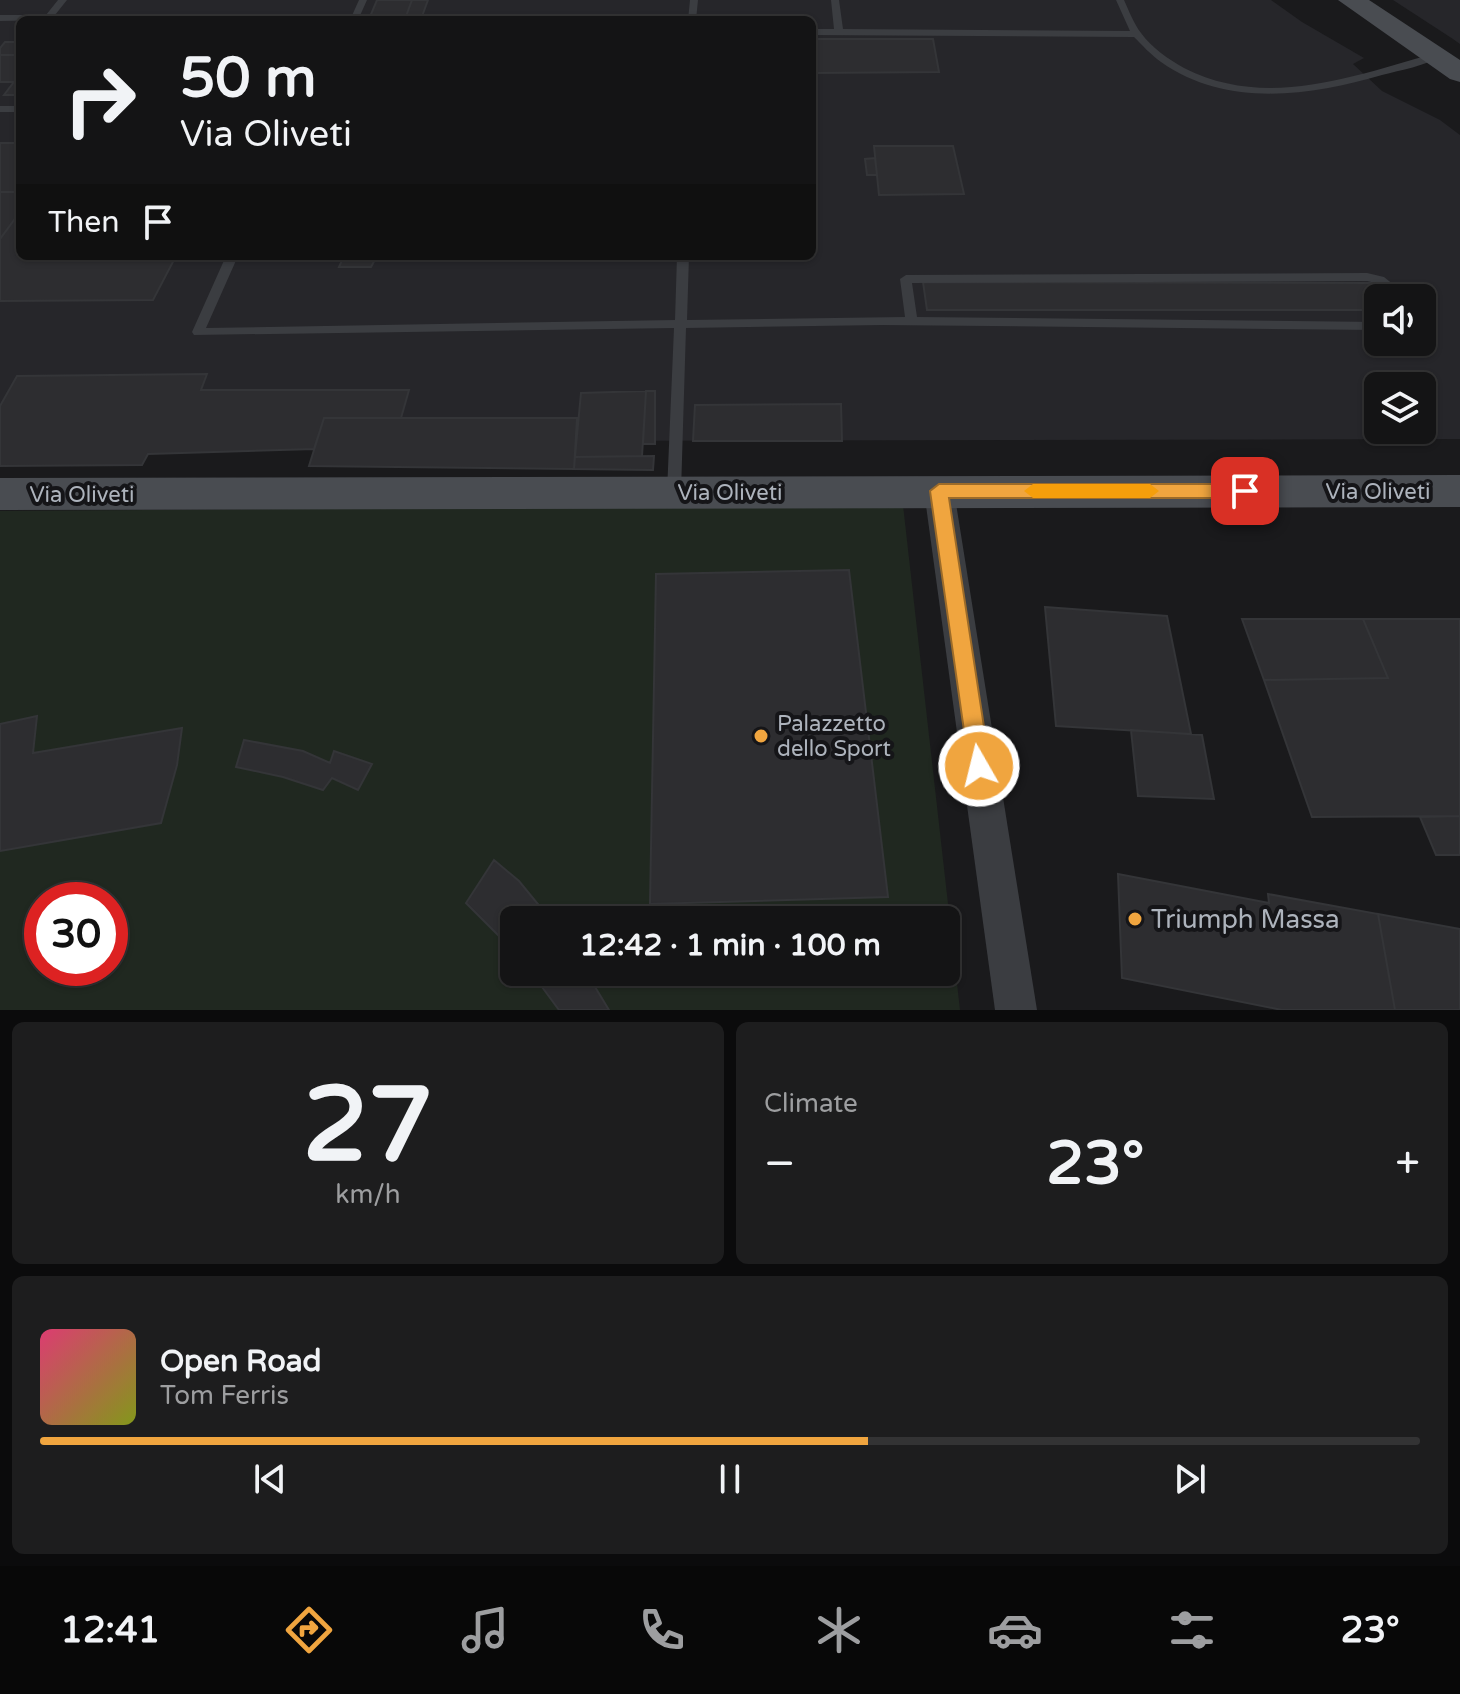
<!DOCTYPE html>
<html lang="en">
<head>
<meta charset="utf-8">
<style>
  body { margin:0; font-family:"Varela Round",sans-serif; background:#1d1d1e; color:#f1f3f6; height:100vh; display:flex; flex-direction:column; font-size:30px; white-space:nowrap }
  * { box-sizing:border-box; margin:0 }
  p { font-size:26px; color:#9d9ea0 }
  .icon { flex:none; width:44px; height:44px; fill:none; stroke:currentColor; stroke-width:2; stroke-linecap:round; stroke-linejoin:round }
  .map { position:relative; height:1010px; overflow:hidden }
  .drawer { display:flex; flex-direction:column; gap:12px; padding:12px; background:#0b0b0c; flex:1 }
  .drawer>* { flex:none }
  .guide { position:absolute; left:16px; top:16px; width:800px; height:244px; border-radius:12px; box-shadow:0 2px 6px #0004,0 0 0 2px #333334; background:#141415; color:#f1f3f6; overflow:hidden }
  .tools { position:absolute; left:1364px; top:284px; display:grid; gap:16px }
  .tools a { display:grid; place-items:center; width:72px; height:72px; border-radius:12px; background:#141415; box-shadow:0 2px 6px #0004,0 0 0 2px #333334; font-size:40px }
  .speed { position:absolute; left:24px; top:882px; display:flex; gap:16px; font-size:40px; font-weight:700; text-align:center }
  .speed>* { display:grid; place-content:center; width:104px; height:104px; border-radius:50%; background:#141415; box-shadow:0 2px 6px #0004,0 0 0 2px #333334; line-height:1 }
  .speed .limit { border:12px solid #d22; background:#fff; color:#111 }
  .pin { position:absolute; display:grid; place-items:center; width:68px; height:68px; color:#fff; margin:-34px; border-radius:16px; box-shadow:0 4px 12px #0006 }
  .me { position:absolute; width:88px; margin:-44px; rotate:352deg; stroke-linejoin:round; filter:drop-shadow(0 0 6px #0008) }
  .turn { display:flex; align-items:center; gap:28px; height:168px; padding:0 32px; font-size:36px }
  .turn .icon { width:104px; height:104px; stroke-width:2.5 }
  .turn b { display:block; font-size:56px; line-height:68px }
  .then { display:flex; align-items:center; height:76px; padding:0 32px; background:#0003; gap:16px; font-size:30px }
  .big { font-size:60px; font-weight:700; line-height:1.1 }
  .drawer .card { flex:1; display:flex; flex-direction:column; justify-content:center; gap:12px; min-width:0; padding:0 28px; border-radius:12px; background:#1d1d1e }
  .drawer .dial { align-items:center; gap:0 }
  .dial b { font-size:104px; line-height:1 }
  .song { display:flex; align-items:center; gap:24px }
  .cover { width:96px; height:96px; border-radius:12px; background:linear-gradient(135deg,hsl(340 70% 55%),hsl(70 70% 35%)) }
  .played { height:8px; border-radius:4px; background:linear-gradient(90deg,#f0a53f 60%,#333334 60%) }
  .keys { display:flex; justify-content:space-around; direction:ltr }
  .heat { display:flex; justify-content:space-between; align-items:center; font-size:44px; direction:ltr }
  .drawer .tiles { flex:1; display:grid; gap:12px; grid-template-columns:1fr 1fr }
  .card:last-child { grid-column:span 2 }
  .trip { position:absolute; left:500px; top:906px; width:460px; height:80px; border-radius:12px; background:#141415; box-shadow:0 2px 6px #0004,0 0 0 2px #333334; font-weight:700; line-height:80px; text-align:center }
  .tabs { display:flex; height:128px; justify-content:space-around; align-items:center; background:#080808; color:#9d9ea0 }
  .tabs .icon { width:56px; height:56px }
  .tabs .active { color:#f0a53f }
  .tabs b { font-size:36px; color:#f1f3f6 }
  .map>svg:first-child { display:block }
  .built { fill:#26262a; fill-rule:evenodd }
  .green { fill:#202820; fill-rule:evenodd }
  .building { fill:#2d2d30; stroke:#343538; stroke-width:2 }
  .lines { fill:none; stroke-linecap:round; stroke-linejoin:round }
  .lane { fill:#3b3d41; fill-rule:evenodd }
  .street { fill:#3b3d41; fill-rule:evenodd }
  .secondary { fill:#494c51; fill-rule:evenodd }
  .route { fill:#f0a53f; stroke:#9c6b29; stroke-width:2 }
  .slow { fill:#f59e0b }
  .poi-dot { fill:#f0a53f; stroke:#151518; stroke-width:3 }
  .labels { text-anchor:middle; stroke-width:8; stroke-linejoin:round; paint-order:stroke }
  .street-label { font-size:22px; fill:#adb3bc; stroke:#151518 }
  .poi-label { font-size:22px; fill:#adb3bc; stroke:#151518; text-anchor:start }
  .near-poi-label { font-size:26px; fill:#adb3bc; stroke:#151518; text-anchor:start }
</style>
</head>
<body>
<div class="map">
<svg width="1460" height="1010" viewBox="0 0 1460 1010">
  <rect width="100%" height="100%" fill="#1a1a1c"/>
  <!-- built -->
  <path class="built" d="M0 0H1271L1302 22 1364 58 1353 64 1382 91 1440 120 1460 135V439L0 442ZM20 20H812V256H20ZM1378 298H1422V342H1378ZM1378 386H1422V430H1378Z
    M1393 0H1460V44L1453 39Z"/>
  <!-- green -->
  <path class="green" d="M903 505 960 1010H0V511ZM42 900H110V968H42ZM514 920H946V972H514Z"/>
  <!-- building -->
  <path class="building" d="M377 0H412L405 19H369Z
    M412 0H428L421 19H405Z
    M812 39H933L939 72 812 73Z
    M5 42H20V55H0V48Z
    M0 55H20V75L14 82H0Z
    M20 75V95H4L14 82Z
    M0 143H20V192H0Z
    M874 146H953L964 194 879 195Z
    M875 158 877 175H867L865 159Z
    M0 192H20V212L0 239Z
    M20 212V256H176L153 300 0 301V239Z
    M344 256H377L371 267H339Z
    M923 282 1372 283 1381 298H1378V310H927Z
    M207 374 201 390H409L401 418H324L314 449 148 454 142 465 0 466V406L17 376Z
    M646 391 642 456 575 457 581 393Z
    M646 391H655V444H643Z
    M841 404 842 441H693L695 405Z
    M324 418H577L574 469 309 466Z
    M654 456 653 470 574 469 575 457Z
    M849 570 888 897 650 904 656 574Z
    M1045 607 1167 616 1191 734 1056 726Z
    M1242 619H1363L1388 678 1264 680Z
    M1363 619H1460V816L1312 817 1264 680 1388 678Z
    M37 716 33 753 182 728 177 765 161 823 0 851V724Z
    M1131 730 1202 735 1214 799 1138 796Z
    M244 740 303 751 330 763 334 751 372 764 358 790 332 778 323 790 283 777 236 767Z
    M1460 816V855H1436L1420 817Z
    M494 860 519 881 551 920H514V951L466 903Z
    M1118 874 1269 903 1268 894 1378 914 1395 1010H1282L1122 978Z
    M1378 914 1460 929V1010H1395Z
    M531 972H586L609 1010H559Z"/>
  <g class="lines">
    <!-- lane -->
    <path class="lane" d="M58 0H67L51 20 0 21V15H46Z
      M359 0H367L358 20H350Z
      M690 0H698L696 20H688Z
      M831 0H839L843 29 1130 31 1116 0H1124C1129 11 1134 24 1141 33 1152 48 1168 59 1184 68 1266 110 1354 76 1436 53L1441 56C1425 66 1401 70 1382 75 1310 96 1226 108 1161 62 1151 55 1142 45 1134 37L812 35V29H834Z
      M66 15 297 17 301 20H63L62 18Z
      M0 106H20V112H0Z
      M226 256H238L206 328 675 320 677 256H689L687 320 905 317 900 279 906 275 1367 273 1384 277 1410 298H1396L1376 283 1367 281 912 283 917 317 1378 322V330L882 325 686 328 681 492 679 496H669L667 492 674 328 194 335 192 332Z"/>
    <!-- street -->
    <path class="street" d="M939 480 949 483 954 491 1037 1010H995L924 491 929 483Z"/>
    <!-- secondary -->
    <path class="secondary" d="M1338 0H1369L1460 60V82L1450 79Z
      M1460 475V507L0 510V478Z"/>
  </g>
  <!-- route -->
  <path class="route" d="M939 484H1245L1254 491 1245 498H949L990 766 987 773 979 776 972 773 969 766 930 491Z"/>
  <!-- slow -->
  <path class="slow" d="M1033 484H1150L1159 491 1150 498H1033L1024 491Z"/>
  <!-- markers -->
  <g class="poi-dot">
    <circle cx="761" cy="736" r="8"/>
    <circle cx="1135" cy="919" r="8"/>
  </g>
  <g class="labels">
    <!-- street labels -->
    <g class="street-label">
      <text x="1378" y="499">Via Oliveti</text>
      <text x="730" y="500">Via Oliveti</text>
      <text x="82" y="502">Via Oliveti</text>
    </g>
    <!-- poi labels -->
    <g class="poi-label">
      <text x="777" y="731">Palazzetto<tspan x="777" dy="25">dello Sport</tspan></text>
    </g>
    <!-- near-poi labels -->
    <g class="near-poi-label">
      <text x="1151" y="928">Triumph Massa</text>
    </g>
  </g>
</svg>
<div class="tools">
<a><svg class="icon" aria-label="sound" viewBox="0 0 24 24"><path d="M4 9h4l5-4v14l-5-4H4zM17 9q2 3 0 6"/></svg></a>
<a><svg class="icon" aria-label="layers" viewBox="0 0 24 24"><path d="M12 4l9 5-9 5-9-5zM3 14l9 5 9-5"/></svg></a>
</div>
<div class="speed"><div class="limit">30</div></div>
<div class="pin" style="left:1245px;top:491px;background:#d93025"><svg class="icon" aria-label="arrive" viewBox="0 0 24 24"><path d="M6 21V4h12l-3 4 3 4H6"/></svg></div>
<svg class="me" style="left:979px;top:766px" viewBox="-20 -20 40 40"><circle r="17" fill="#f0a53f" stroke="#fff" stroke-width="3"/><path d="M0-11L8 9 0 5-8 9z" fill="#fff"/></svg>
<div class="trip">12:42 · 1 min · 100 m</div>
<div class="guide">
<div class="turn"><svg class="icon" aria-label="right" viewBox="0 0 24 24"><path d="M7 20v-9h11M14 6l5 5-5 5"/></svg><div><b>50 m</b>Via Oliveti</div></div>
<div class="then">Then<svg class="icon" aria-label="arrive" viewBox="0 0 24 24"><path d="M6 21V4h12l-3 4 3 4H6"/></svg></div>
</div>
</div>
<section class="drawer">
<div class="tiles">
<div class="card dial"><b>27</b><p>km/h</p></div>
<div class="card"><p>Climate</p>
<div class="heat"><a>−</a><b class="big">23°</b><a>+</a></div>
</div>
<div class="card">
<div class="song"><i class="cover"></i><div><b>Open Road</b><p>Tom Ferris</p></div></div>
<div class="played"></div>
<div class="keys"><svg class="icon" aria-label="previous" viewBox="0 0 24 24"><path d="M18 5L8 12l10 7zM5 5v14"/></svg><svg class="icon" aria-label="pause" viewBox="0 0 24 24"><path d="M8 5v14M16 5v14"/></svg><svg class="icon" aria-label="next" viewBox="0 0 24 24"><path d="M6 5l10 7-10 7zM19 5v14"/></svg></div>
</div>
</div>
</section>
<nav class="tabs">
<b>12:41</b>
<svg class="icon active" aria-label="directions" viewBox="0 0 24 24"><path d="M12 3l9 9-9 9-9-9zM9 14v-3h6M13 9l2 2-2 2"/></svg>
<svg class="icon" aria-label="music" viewBox="0 0 24 24"><path d="M9 18V5l10-2v13"/><circle cx="6" cy="18" r="3"/><circle cx="16" cy="16" r="3"/></svg>
<svg class="icon" aria-label="phone" viewBox="0 0 24 24"><path d="M5 4h4l2 5-3 2q2 4 5 5l2-3 5 2v4C11 20 4 13 5 4z"/></svg>
<svg class="icon" aria-label="climate" viewBox="0 0 24 24"><path d="M12 3v18M4 7l16 10M4 17L20 7"/></svg>
<svg class="icon" aria-label="car" viewBox="0 0 24 24"><path d="M5 17H2v-5l4-1 3-4h7l3 4 3 1v5h-3M9 17h6M6 11h13"/><circle cx="7" cy="17" r="2"/><circle cx="17" cy="17" r="2"/></svg>
<svg class="icon" aria-label="filters" viewBox="0 0 24 24"><path d="M4 7h16M4 17h16"/><circle cx="9" cy="7" r="2"/><circle cx="15" cy="17" r="2"/></svg>
<b>23°</b>
</nav>
</body>
</html>
